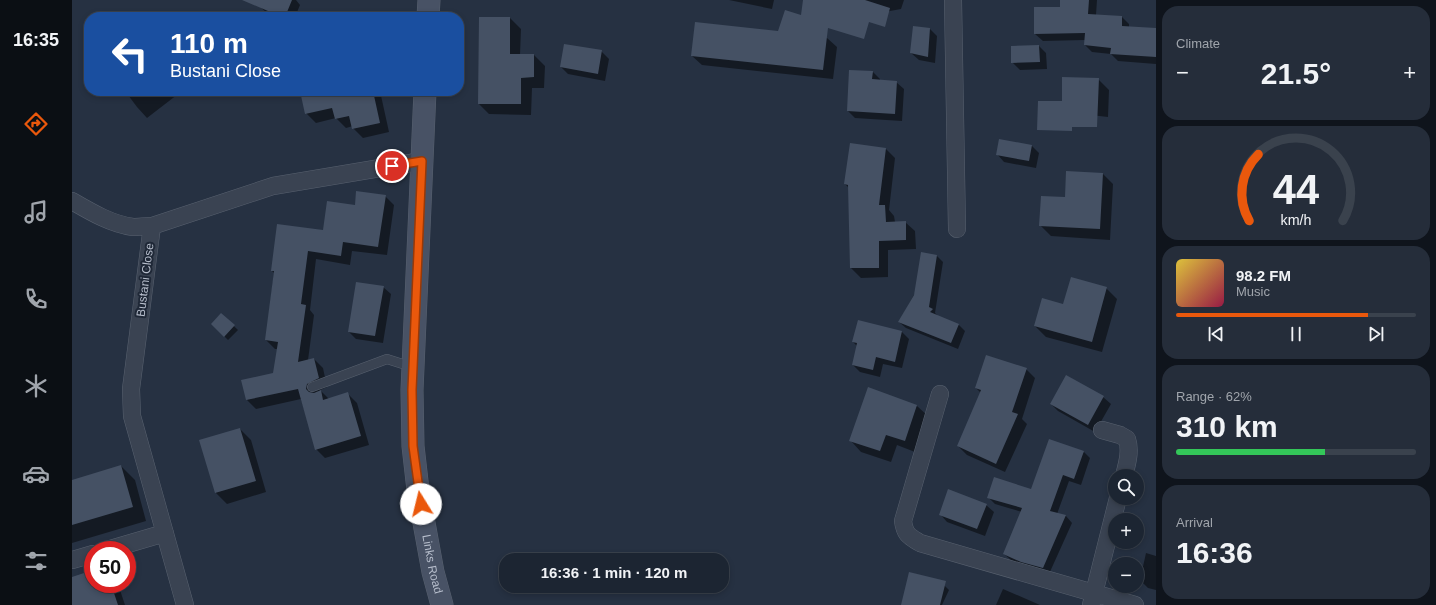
<!DOCTYPE html>
<html lang="en">
<head>
<meta charset="utf-8">
<style>
  body { margin:0; font-family:Helvetica,sans-serif; background:#252d3a; color:#f1f3f6; height:100vh; display:flex; flex-direction:column; font-size:15px; white-space:nowrap }
  * { box-sizing:border-box; margin:0 }
  p { font-size:13px; color:#a0a5ac }
  .icon { flex:none; width:22px; height:22px; fill:none; stroke:currentColor; stroke-width:2; stroke-linecap:round; stroke-linejoin:round }
  .map { position:relative; flex:1; overflow:hidden }
  .details { display:flex; flex-direction:column; gap:6px; padding:6px; background:#0f141c; width:280px }
  .details>* { flex:none }
  .top-card { position:absolute; left:12px; top:12px; width:380px; height:84px; border-radius:16px; box-shadow:0 2px 6px #0003,0 0 0 1px #3a424d; background:#1a4fa0; color:#fff; overflow:hidden }
  .tools { position:absolute; left:1036px; top:469px; display:grid; gap:8px }
  .tools a { display:grid; place-items:center; width:36px; height:36px; border-radius:50%; background:#1c2532; box-shadow:0 2px 6px #0003,0 0 0 1px #3a424d; font-size:20px }
  .speed { position:absolute; left:12px; top:541px; display:flex; gap:8px; font-size:20px; font-weight:700; text-align:center }
  .speed>* { display:grid; place-content:center; width:52px; height:52px; border-radius:50%; background:#1c2532; box-shadow:0 2px 6px #0003,0 0 0 1px #3a424d; line-height:1 }
  .speed .limit { border:6px solid #d22; background:#fff; color:#111 }
  .pin { position:absolute; display:grid; place-items:center; width:34px; height:34px; color:#fff; margin:-17px; border:2px solid #fff; border-radius:50%; box-shadow:0 1px 4px #0007 }
  .me { position:absolute; width:44px; margin:-22px; rotate:351deg; stroke-linejoin:round; filter:drop-shadow(0 0 3px #0008) }
  .turn { display:flex; align-items:center; gap:14px; height:84px; padding:0 20px; font-size:18px }
  .turn .icon { width:52px; height:52px; stroke-width:2.5 }
  .turn b { display:block; font-size:28px; line-height:34px }
  .big { font-size:30px; font-weight:600; line-height:1.1 }
  .details .tile { flex:1; display:flex; flex-direction:column; justify-content:center; gap:6px; min-width:0; padding:0 14px; border-radius:16px; background:#252d3a }
  .details .dial { align-items:center; gap:0 }
  .dial svg { height:104px; overflow:visible; fill:none; stroke:#3a424d; stroke-width:7; stroke-linecap:round; text-anchor:middle }
  .dial text { fill:#f1f3f6; stroke:none }
  .song { display:flex; align-items:center; gap:12px }
  .cover { width:48px; height:48px; border-radius:6px; background:linear-gradient(135deg,hsl(50 70% 55%),hsl(340 70% 35%)) }
  .played { height:4px; border-radius:2px; background:linear-gradient(90deg,#ea580c 80%,#3a424d 80%) }
  .keys { display:flex; justify-content:space-around; direction:ltr }
  .heat { display:flex; justify-content:space-between; align-items:center; font-size:22px; direction:ltr }
  .charge { height:6px; border-radius:3px; background:linear-gradient(90deg,#34c759 62%,#3a424d 0) }
  .trip { position:absolute; left:427px; top:553px; width:230px; height:40px; border-radius:16px; background:#1c2532; box-shadow:0 2px 6px #0003,0 0 0 1px #3a424d; font-weight:600; line-height:40px; text-align:center }
  main { display:flex; flex:1; min-height:0 }
  .dock { display:flex; flex-direction:column; width:72px; justify-content:space-around; align-items:center; background:#0b0f14; color:#a0a5ac }
  .dock .icon { width:28px; height:28px }
  .dock .current { color:#ea580c }
  .dock b { font-size:18px; color:#f1f3f6 }
  .map>svg:first-child { display:block }
  .shadow { fill:#0007 }
  .building { fill:#455164 }
  .lines { fill:none; stroke-linecap:round; stroke-linejoin:round }
  .lane-casing { stroke:#58616f; stroke-width:10 }
  .street-casing { stroke:#58616f; stroke-width:18 }
  .secondary-casing { stroke:#58616f; stroke-width:23 }
  .lane { stroke:#3a4352; stroke-width:9 }
  .street { stroke:#3a4352; stroke-width:17 }
  .secondary { stroke:#485265; stroke-width:22 }
  .route-casing { stroke:#983908; stroke-width:10 }
  .route { stroke:#ea580c; stroke-width:7 }
  .labels { text-anchor:middle; stroke-width:4; stroke-linejoin:round; paint-order:stroke }
  .street-label { font-size:12px; fill:#b7becc; stroke:#1f2837 }
</style>
</head>
<body>
<main>
<nav class="dock">
<b>16:35</b>
<svg class="icon current" aria-label="directions" viewBox="0 0 24 24"><path d="M12 3l9 9-9 9-9-9zM9 14v-3h6M13 9l2 2-2 2"/></svg>
<svg class="icon" aria-label="music" viewBox="0 0 24 24"><path d="M9 18V5l10-2v13"/><circle cx="6" cy="18" r="3"/><circle cx="16" cy="16" r="3"/></svg>
<svg class="icon" aria-label="phone" viewBox="0 0 24 24"><path d="M5 4h4l2 5-3 2q2 4 5 5l2-3 5 2v4C11 20 4 13 5 4z"/></svg>
<svg class="icon" aria-label="climate" viewBox="0 0 24 24"><path d="M12 3v18M4 7l16 10M4 17L20 7"/></svg>
<svg class="icon" aria-label="car" viewBox="0 0 24 24"><path d="M5 17H2v-5l4-1 3-4h7l3 4 3 1v5h-3M9 17h6M6 11h13"/><circle cx="7" cy="17" r="2"/><circle cx="17" cy="17" r="2"/></svg>
<svg class="icon" aria-label="filters" viewBox="0 0 24 24"><path d="M4 7h16M4 17h16"/><circle cx="9" cy="7" r="2"/><circle cx="15" cy="17" r="2"/></svg>
</nav>
<div class="map">
<svg width="1084" height="605" viewBox="0 0 1084 605">
  <rect width="100%" height="100%" fill="#263142"/>
  <!-- shadow -->
  <path class="shadow" d="M181 0H224L228 5 223 17H201L197 15Z
    M657 0H702L700 9Z
    M732 0H832L829 9 763 21Z
    M989 0H1025L1024 15 1050 17 1057 24V27L1084 29V64L1046 61 1039 54 1020 52 1013 45V40L971 41 963 34 989 8Z
    M438 18 449 29 448 55H462L473 66 472 88H460L459 115 417 114 407 104Z
    M624 23 755 38 765 47 761 79 630 65 620 56Z
    M858 29 865 36 863 63 847 60 839 53Z
    M967 46 974 53 975 69 948 70 940 62Z
    M529 51 537 59 533 81 496 74 489 67Z
    M801 72 808 79V81L824 82 832 89 830 121 783 118 776 111Z
    M1026 79 1037 90 1036 117 1001 113Z
    M53 91H110L75 118 65 107Z
    M229 91H308L317 132 291 138 281 128V126L274 128 264 118 244 123 234 113Z
    M960 146 967 153 964 168 932 162 925 154Z
    M814 149 823 158 817 210 822 216 823 222H833L843 231 844 249 816 250V277L789 278 779 268 777 188 773 184Z
    M1031 174 1041 184 1038 240 979 236 968 225 994 198Z
    M313 196 322 205 315 255 280 251 278 265 244 259 238 310 242 315 236 360 242 359 251 368 255 387 248 390 257 399 276 394 285 403 297 445 253 458 244 449 229 399 184 409 175 400 202 374 206 349H203L194 340 202 273 200 271 284 206Z
    M864 255 871 262 863 313 867 317 887 325 893 331 886 349 834 328 827 322Z
    M311 287 319 294 311 343 284 339 277 332Z
    M1034 288 1045 299 1030 352 974 337 963 326Z
    M149 314 166 330 156 340 140 324Z
    M830 332 837 339 830 368 811 364 808 377 788 372 781 365 785 346 781 342Z
    M954 369 963 378 950 419 955 424 933 472 895 455 886 446 909 393 904 388Z
    M1031 397 1039 404 1023 432 986 411 979 404Z
    M845 406 856 416 843 452 825 445 819 462 789 452 779 441Z
    M168 429 179 440 194 492 155 504 144 493 129 441Z
    M1012 452 1018 458 1009 485 997 481 985 514 994 516 1000 523 977 574 957 568 939 560 932 554 950 512 923 504 917 498 960 490Z
    M49 466 63 480 74 521 0 543V481Z
    M914 505 922 512 913 536 875 522 868 514Z
    M1074 553 1084 556V590L1076 588 1068 580Z
    M21 571V584H46L53 605H0V578Z
    M868 581 877 590 870 605H831Z
    M931 589 968 605H924Z"/>
  <!-- building -->
  <path class="building" d="M170 0H220L213 17H210Z
    M731 0H793L818 8 813 27 797 22 792 39 756 28 751 70 619 56 623 22 706 31 713 10 729 15Z
    M988 0H1017L1016 14 1050 16V26L1084 28V57L1038 54 1039 48 1012 45 1013 33 962 34V7H988Z
    M407 17H438V54H462V77L449 78V104H406Z
    M841 26 858 28 856 57 838 53Z
    M492 44 530 50 526 74 488 67Z
    M967 45 968 62 939 63V46Z
    M777 70 801 71 800 79 825 81 823 114 775 111Z
    M990 77 1027 78 1025 127H1000V131L965 130 966 101H990Z
    M228 91H301L308 123 280 129 277 116 263 119 260 108 233 114Z
    M927 139 960 145 957 161 924 155Z
    M778 143 814 148 807 205H813L814 222 834 221V240L807 241V268H778L776 185 772 184Z
    M994 171 1031 173 1028 229 967 226 969 196 993 197Z
    M284 191 314 195 306 247 271 242 269 256 236 251 229 304 234 305 226 362 242 358 247 378 235 384 234 389 237 392 242 393 249 390 251 400 276 392 289 436 243 450 226 389 174 400 169 380 201 373 206 342 193 340 202 271H199L205 224 251 230 255 201 283 205Z
    M849 252 865 255 857 307 861 309 858 312 887 324 879 343 826 322 842 295Z
    M999 277 1035 287 1020 342 962 326 970 298 991 304Z
    M284 282 312 286 303 336 276 332Z
    M149 313 163 325 152 337 139 324Z
    M786 320 830 331 823 362 804 357 801 370 780 365 785 343 780 342Z
    M914 355 955 368 940 412 946 414 924 464 885 446 909 390 903 388Z
    M994 375 1032 396 1016 425 978 404Z
    M796 387 845 405 833 441 814 435 808 451 777 441Z
    M168 428 184 481 143 493 127 440Z
    M977 439 1012 451 1002 479 991 475 978 511 994 515 971 568 949 562 931 554 950 508 915 498 922 477 959 489Z
    M49 465 61 507 0 525V480Z
    M876 489 915 504 905 529 867 515Z
    M21 570V584H39L46 605H0V577Z
    M837 572 874 581 868 605H829Z"/>
  <g class="lines">
    <defs>
      <path id="lane" d="M240 387 315 359 340 367"/>
      <path id="street" d="M881 0 885 229
        M0 201C19 212 39 224 61 227 67 227 74 226 80 226L201 186 350 161
        M80 226 59 389 60 416 113 605
        M868 394 831 521C833 535 837 536 848 543L1063 605
        M1030 430 1048 435 1055 439C1059 451 1055 464 1052 476
        M35 550 93 533
        M0 560 21 554
        M1019 605 1046 498"/>
      <g id="secondary">
        <path d="M356 17 357 0"/>
        <path id="s1" d="M353 91 340 390 341 446 346 490 361 572 370 605"/>
      </g>
    </defs>
    <!-- lane casing -->
    <use href="#lane" class="lane-casing"/>
    <!-- street casing -->
    <use href="#street" class="street-casing"/>
    <!-- secondary casing -->
    <use href="#secondary" class="secondary-casing"/>
    <!-- lane -->
    <use href="#lane" class="lane"/>
    <!-- street -->
    <use href="#street" class="street"/>
    <!-- secondary -->
    <use href="#secondary" class="secondary"/>
  </g>
  <g class="lines">
    <defs>
      <path id="route" d="M320 166 350 161 340 390 341 446 349 504"/>
    </defs>
    <!-- route casing -->
    <use href="#route" class="route-casing"/>
    <!-- route -->
    <use href="#route" class="route"/>
  </g>
  <g class="labels">
    <!-- street labels -->
    <g class="street-label">
      <text transform="translate(73 280) rotate(-83)" y="4">Bustani Close</text>
      <text dy="4" stroke="none"><textPath href="#s1" startOffset="475">Links Road</textPath></text>
    </g>
  </g>
</svg>
<div class="tools">
<a><svg class="icon" aria-label="search" viewBox="0 0 24 24"><circle cx="10" cy="10" r="6"/><path d="M15 15l6 6"/></svg></a>
<a>+</a>
<a>−</a>
</div>
<div class="speed"><div class="limit">50</div></div>
<div class="pin" style="left:320px;top:166px;background:#d93025"><svg class="icon" aria-label="arrive" viewBox="0 0 24 24"><path d="M6 21V4h12l-3 4 3 4H6"/></svg></div>
<svg class="me" style="left:349px;top:504px" viewBox="-20 -20 40 40"><circle r="19" fill="#fff"/><path d="M0-13L10 11 0 6-10 11z" fill="#ea580c"/></svg>
<div class="trip">16:36 · 1 min · 120 m</div>
<div class="top-card">
<div class="turn"><svg class="icon" aria-label="left" viewBox="0 0 24 24"><path d="M17 20v-9H6M10 6l-5 5 5 5"/></svg><div><b>110 m</b>Bustani Close</div></div>
</div>
</div>
<section class="details">
<div class="tile"><p>Climate</p>
<div class="heat"><a>−</a><b class="big">21.5°</b><a>+</a></div>
</div>
<div class="tile dial"><svg viewBox="0 0 100 80">
<path d="M14 69A42 42 0 1 1 86 69"/>
<path d="M14 69A42 42 0 0 1 21 18" stroke="#ea580c"/>
<text x="50" y="56" font-size="32" font-weight="700">44</text>
<text x="50" y="72" font-size="11">km/h</text>
</svg></div>
<div class="tile">
<div class="song"><i class="cover"></i><div><b>98.2 FM</b><p>Music</p></div></div>
<div class="played"></div>
<div class="keys"><svg class="icon" aria-label="previous" viewBox="0 0 24 24"><path d="M18 5L8 12l10 7zM5 5v14"/></svg><svg class="icon" aria-label="pause" viewBox="0 0 24 24"><path d="M8 5v14M16 5v14"/></svg><svg class="icon" aria-label="next" viewBox="0 0 24 24"><path d="M6 5l10 7-10 7zM19 5v14"/></svg></div>
</div>
<div class="tile"><p>Range · 62%</p><b class="big">310 km</b><div class="charge"></div></div>
<div class="tile"><p>Arrival</p><b class="big">16:36</b></div>
</section>
</main>
</body>
</html>
